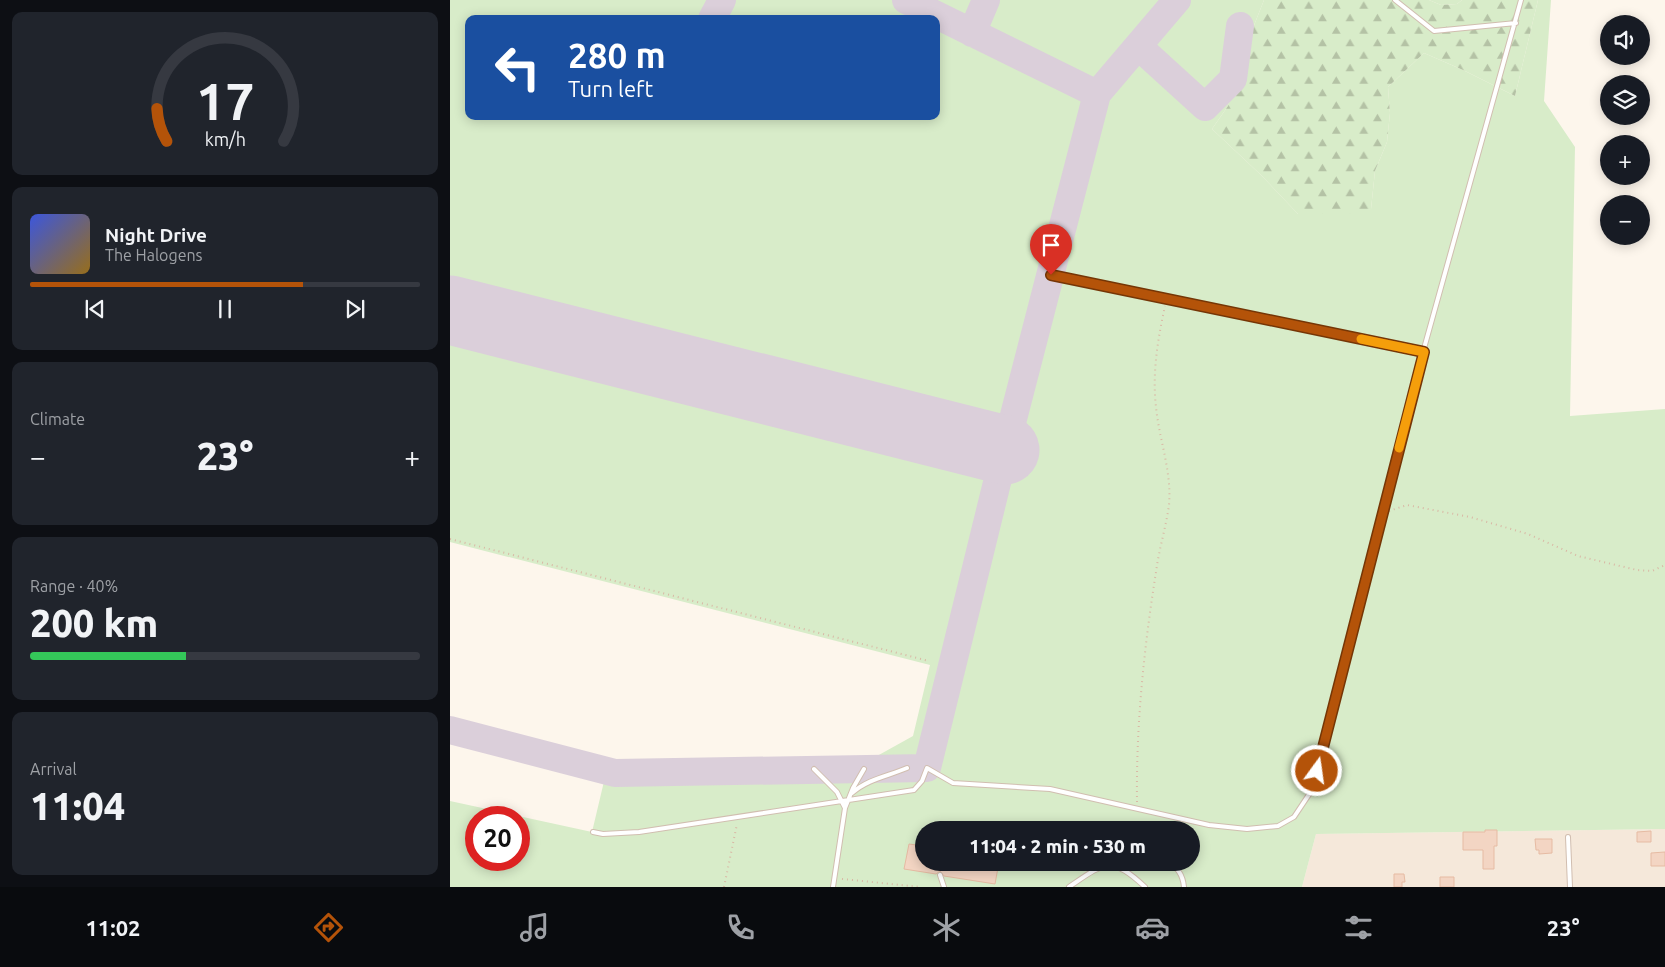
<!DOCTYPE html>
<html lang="en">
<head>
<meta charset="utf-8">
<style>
  body { margin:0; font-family:Ubuntu,sans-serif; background:#20242c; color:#f1f3f6; height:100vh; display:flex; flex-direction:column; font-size:19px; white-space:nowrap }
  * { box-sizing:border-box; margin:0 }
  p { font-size:16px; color:#9ea1a6 }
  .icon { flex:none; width:28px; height:28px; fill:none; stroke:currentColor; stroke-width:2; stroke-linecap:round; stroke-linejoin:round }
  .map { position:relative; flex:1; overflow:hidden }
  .panel { display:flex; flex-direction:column; gap:12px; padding:12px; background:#0d0f14; width:450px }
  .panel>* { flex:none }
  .hud { position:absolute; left:15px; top:15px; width:475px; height:105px; border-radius:10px; box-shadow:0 2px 12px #0003; background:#1a4fa0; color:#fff; overflow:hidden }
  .fabs { position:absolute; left:1150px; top:15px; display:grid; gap:10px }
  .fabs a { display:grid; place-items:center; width:50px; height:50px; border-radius:50%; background:#171b24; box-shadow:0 2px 12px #0003; font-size:25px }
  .speed { position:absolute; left:15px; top:806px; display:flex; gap:10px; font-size:25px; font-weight:700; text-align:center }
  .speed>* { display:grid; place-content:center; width:65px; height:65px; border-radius:50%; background:#171b24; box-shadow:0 2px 12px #0003; line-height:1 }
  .speed .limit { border:8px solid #d22; background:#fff; color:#111 }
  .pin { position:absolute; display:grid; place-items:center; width:42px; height:42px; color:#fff; margin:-51px -21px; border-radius:50% 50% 50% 0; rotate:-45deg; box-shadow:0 0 5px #0007 }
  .pin .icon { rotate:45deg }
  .me { position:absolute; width:55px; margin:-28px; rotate:14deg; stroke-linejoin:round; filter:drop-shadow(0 0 4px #0008) }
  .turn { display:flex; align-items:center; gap:18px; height:105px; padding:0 20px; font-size:22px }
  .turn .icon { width:65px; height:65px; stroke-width:2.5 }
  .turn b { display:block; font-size:35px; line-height:42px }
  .big { font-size:38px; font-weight:800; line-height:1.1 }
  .panel .widget { flex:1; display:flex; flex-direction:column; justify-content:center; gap:8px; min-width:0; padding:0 18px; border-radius:10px; background:#20242c }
  .panel .dial { align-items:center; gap:0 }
  .dial svg { height:130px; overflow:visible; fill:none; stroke:#363941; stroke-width:7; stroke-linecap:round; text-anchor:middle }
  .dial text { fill:#f1f3f6; stroke:none }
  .song { display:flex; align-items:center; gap:15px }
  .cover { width:60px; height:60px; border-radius:8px; background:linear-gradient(135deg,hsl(230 70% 55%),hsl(40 70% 35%)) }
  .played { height:5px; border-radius:2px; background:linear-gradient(90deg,#b45309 70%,#363941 70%) }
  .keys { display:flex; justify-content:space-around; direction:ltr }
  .heat { display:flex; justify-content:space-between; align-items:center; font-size:28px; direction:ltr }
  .charge { height:8px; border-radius:4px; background:linear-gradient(90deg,#34c759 40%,#363941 0) }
  .trip { position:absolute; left:465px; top:821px; width:285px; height:50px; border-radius:25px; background:#171b24; box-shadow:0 2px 12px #0003; font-weight:800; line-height:50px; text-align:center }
  .tabs { display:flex; height:80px; justify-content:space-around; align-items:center; background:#090b0e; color:#9ea1a6 }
  .tabs .icon { width:35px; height:35px }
  .tabs .current { color:#b45309 }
  .tabs b { font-size:22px; color:#f1f3f6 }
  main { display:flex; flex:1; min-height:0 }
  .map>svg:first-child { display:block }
  .residential { fill:#f5e8da }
  .grass { fill:#d8ecc9; fill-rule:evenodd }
  .forest { fill:url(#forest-firs) }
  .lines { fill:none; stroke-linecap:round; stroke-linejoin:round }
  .taxiway { stroke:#dbcfda; stroke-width:28 }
  .runway { stroke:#dbcfda; stroke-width:69 }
  .building { fill:#f3d5c3; stroke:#e6bba3 }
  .service-casing { stroke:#d1beb0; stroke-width:6 }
  .path { stroke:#d9b8a5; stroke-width:2; stroke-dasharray:1 4; stroke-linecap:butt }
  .service { stroke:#fff; stroke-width:4 }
  .route-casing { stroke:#753606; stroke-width:12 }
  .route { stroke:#b45309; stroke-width:9 }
  .slow { stroke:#f59e0b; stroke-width:9 }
</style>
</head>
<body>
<main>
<section class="panel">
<div class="widget dial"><svg viewBox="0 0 100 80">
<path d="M14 69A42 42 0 1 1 86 69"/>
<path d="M14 69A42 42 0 0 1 8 49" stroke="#b45309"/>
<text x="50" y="56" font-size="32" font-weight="700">17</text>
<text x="50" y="72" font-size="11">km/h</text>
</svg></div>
<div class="widget">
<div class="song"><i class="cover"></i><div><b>Night Drive</b><p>The Halogens</p></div></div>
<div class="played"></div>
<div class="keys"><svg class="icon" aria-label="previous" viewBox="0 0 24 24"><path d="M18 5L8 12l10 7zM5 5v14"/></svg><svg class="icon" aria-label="pause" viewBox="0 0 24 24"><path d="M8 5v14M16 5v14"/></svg><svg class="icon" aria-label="next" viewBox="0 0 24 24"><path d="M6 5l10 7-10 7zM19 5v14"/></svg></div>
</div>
<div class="widget"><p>Climate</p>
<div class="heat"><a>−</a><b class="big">23°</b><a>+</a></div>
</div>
<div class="widget"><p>Range · 40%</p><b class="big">200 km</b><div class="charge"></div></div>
<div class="widget"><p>Arrival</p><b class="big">11:04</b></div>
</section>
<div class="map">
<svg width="1215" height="887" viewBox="0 0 1215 887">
  <defs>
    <pattern id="forest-firs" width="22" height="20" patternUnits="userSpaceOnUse" patternTransform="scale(1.25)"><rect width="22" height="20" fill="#d8ecc9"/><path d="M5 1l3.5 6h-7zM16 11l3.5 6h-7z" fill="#b4c2a5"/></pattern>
  </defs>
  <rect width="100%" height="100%" fill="#fdf6ec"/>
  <!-- residential -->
  <path class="residential" d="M1215 829V887H852L866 834Z"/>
  <!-- grass -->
  <path class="grass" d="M0 0H814L799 38 778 106 762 129 811 175 848 214 921 209 925 171 937 142 940 113 938 87 974 53 1013 70 1065 96 1088 0H1101L1094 101 1125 147 1120 416 1215 409V829L866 834 852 887H0V801L142 832 156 773 0 734V724L150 762 427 756 463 736 480 665 0 542ZM19 19H486V116H19ZM26 818H69V860H26ZM474 830H741V862H474Z
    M979 0H1012L1007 4 991 5Z"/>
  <!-- forest -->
  <path class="forest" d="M814 0H979L991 5 1007 4 1012 0H1088L1065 96 1013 70 974 53 938 87 940 113 937 142 925 171 921 209 900 214H848L811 175 762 129 778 106 799 38Z"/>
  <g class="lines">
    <!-- taxiway -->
    <path class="taxiway" d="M456 0 647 94
      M262 19 272 0
      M522 33 536 0
      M688 46 755 107 783 79 790 26
      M0 730 165 773 477 768 555 450 647 94 727 0"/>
    <!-- runway -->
    <path class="runway" d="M0 310 555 450"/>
  </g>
  <!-- building -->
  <path class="building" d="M1035 830H1047V846H1044V869H1033V850H1013V832H1035Z
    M1201 831V842H1187V832Z
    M1085 839H1102V853L1089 854V850H1086Z
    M459 844 474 846V862H549L545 884 494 876 490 871 486 874 454 869Z
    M1215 852V866H1201V853Z
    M944 874H954L955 882H952V887H944Z
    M990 877H1004V887H990Z"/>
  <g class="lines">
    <defs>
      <path id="service" d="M945 0 984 31 1066 23
        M601 275 973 352
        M364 769 387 792 395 808 403 788 414 769
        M402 793C418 779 438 776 457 768
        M143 832 153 834 189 832 464 790 472 781 477 768 503 783 600 789 759 825 797 829 828 826 844 817 862 790 973 352 1071 0
        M1118 837 1120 887
        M715 862C727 864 733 876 734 887
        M490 875 494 887
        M383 887 395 808
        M619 887C654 863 661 855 695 887"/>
    </defs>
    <!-- service casing -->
    <use href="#service" class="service-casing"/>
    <!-- path -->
    <path class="path" d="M939 511 957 505 1020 517 1078 534 1128 556 1187 570 1202 571 1215 565
      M0 539 479 661
      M687 802C686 725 694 648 706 572 709 549 716 527 719 505 722 472 709 439 706 407 702 373 708 338 715 306
      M392 879 471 887
      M274 887 287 824"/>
    <!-- service -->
    <use href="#service" class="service"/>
  </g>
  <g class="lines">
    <defs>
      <path id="route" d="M601 275 974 352 867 771"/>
    </defs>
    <!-- route casing -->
    <use href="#route" class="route-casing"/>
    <!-- route -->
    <use href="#route" class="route"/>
    <!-- slow -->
    <path class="slow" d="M911 339 974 352 949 448"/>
  </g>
</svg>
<div class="fabs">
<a><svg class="icon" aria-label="sound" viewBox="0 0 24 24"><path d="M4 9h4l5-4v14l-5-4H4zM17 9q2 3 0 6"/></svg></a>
<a><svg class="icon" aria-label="layers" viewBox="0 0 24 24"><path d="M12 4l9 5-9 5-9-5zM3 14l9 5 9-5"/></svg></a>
<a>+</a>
<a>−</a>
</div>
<div class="speed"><div class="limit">20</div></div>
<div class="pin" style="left:601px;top:275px;background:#d93025"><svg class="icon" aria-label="arrive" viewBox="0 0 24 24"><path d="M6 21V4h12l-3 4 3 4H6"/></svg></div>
<svg class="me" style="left:867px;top:771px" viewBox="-20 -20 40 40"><circle r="17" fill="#b45309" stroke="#fff" stroke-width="3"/><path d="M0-11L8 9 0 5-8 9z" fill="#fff"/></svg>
<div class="trip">11:04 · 2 min · 530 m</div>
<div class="hud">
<div class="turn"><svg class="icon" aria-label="left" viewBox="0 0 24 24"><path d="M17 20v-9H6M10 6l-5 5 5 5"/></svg><div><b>280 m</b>Turn left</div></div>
</div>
</div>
</main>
<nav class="tabs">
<b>11:02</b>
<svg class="icon current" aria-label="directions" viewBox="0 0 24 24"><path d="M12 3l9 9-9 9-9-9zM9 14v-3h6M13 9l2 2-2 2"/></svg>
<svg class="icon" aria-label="music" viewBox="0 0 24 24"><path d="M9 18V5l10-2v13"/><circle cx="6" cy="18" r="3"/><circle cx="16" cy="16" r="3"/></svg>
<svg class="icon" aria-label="phone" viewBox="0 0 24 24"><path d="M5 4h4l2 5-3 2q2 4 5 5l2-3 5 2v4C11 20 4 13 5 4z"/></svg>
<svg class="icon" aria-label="climate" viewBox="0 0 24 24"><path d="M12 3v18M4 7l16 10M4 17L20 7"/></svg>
<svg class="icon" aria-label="car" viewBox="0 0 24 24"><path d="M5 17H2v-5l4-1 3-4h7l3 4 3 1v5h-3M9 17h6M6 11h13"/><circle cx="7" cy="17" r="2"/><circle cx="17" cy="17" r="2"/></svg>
<svg class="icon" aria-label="filters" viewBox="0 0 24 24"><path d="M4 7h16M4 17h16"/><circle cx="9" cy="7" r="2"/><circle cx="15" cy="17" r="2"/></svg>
<b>23°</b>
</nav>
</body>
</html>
